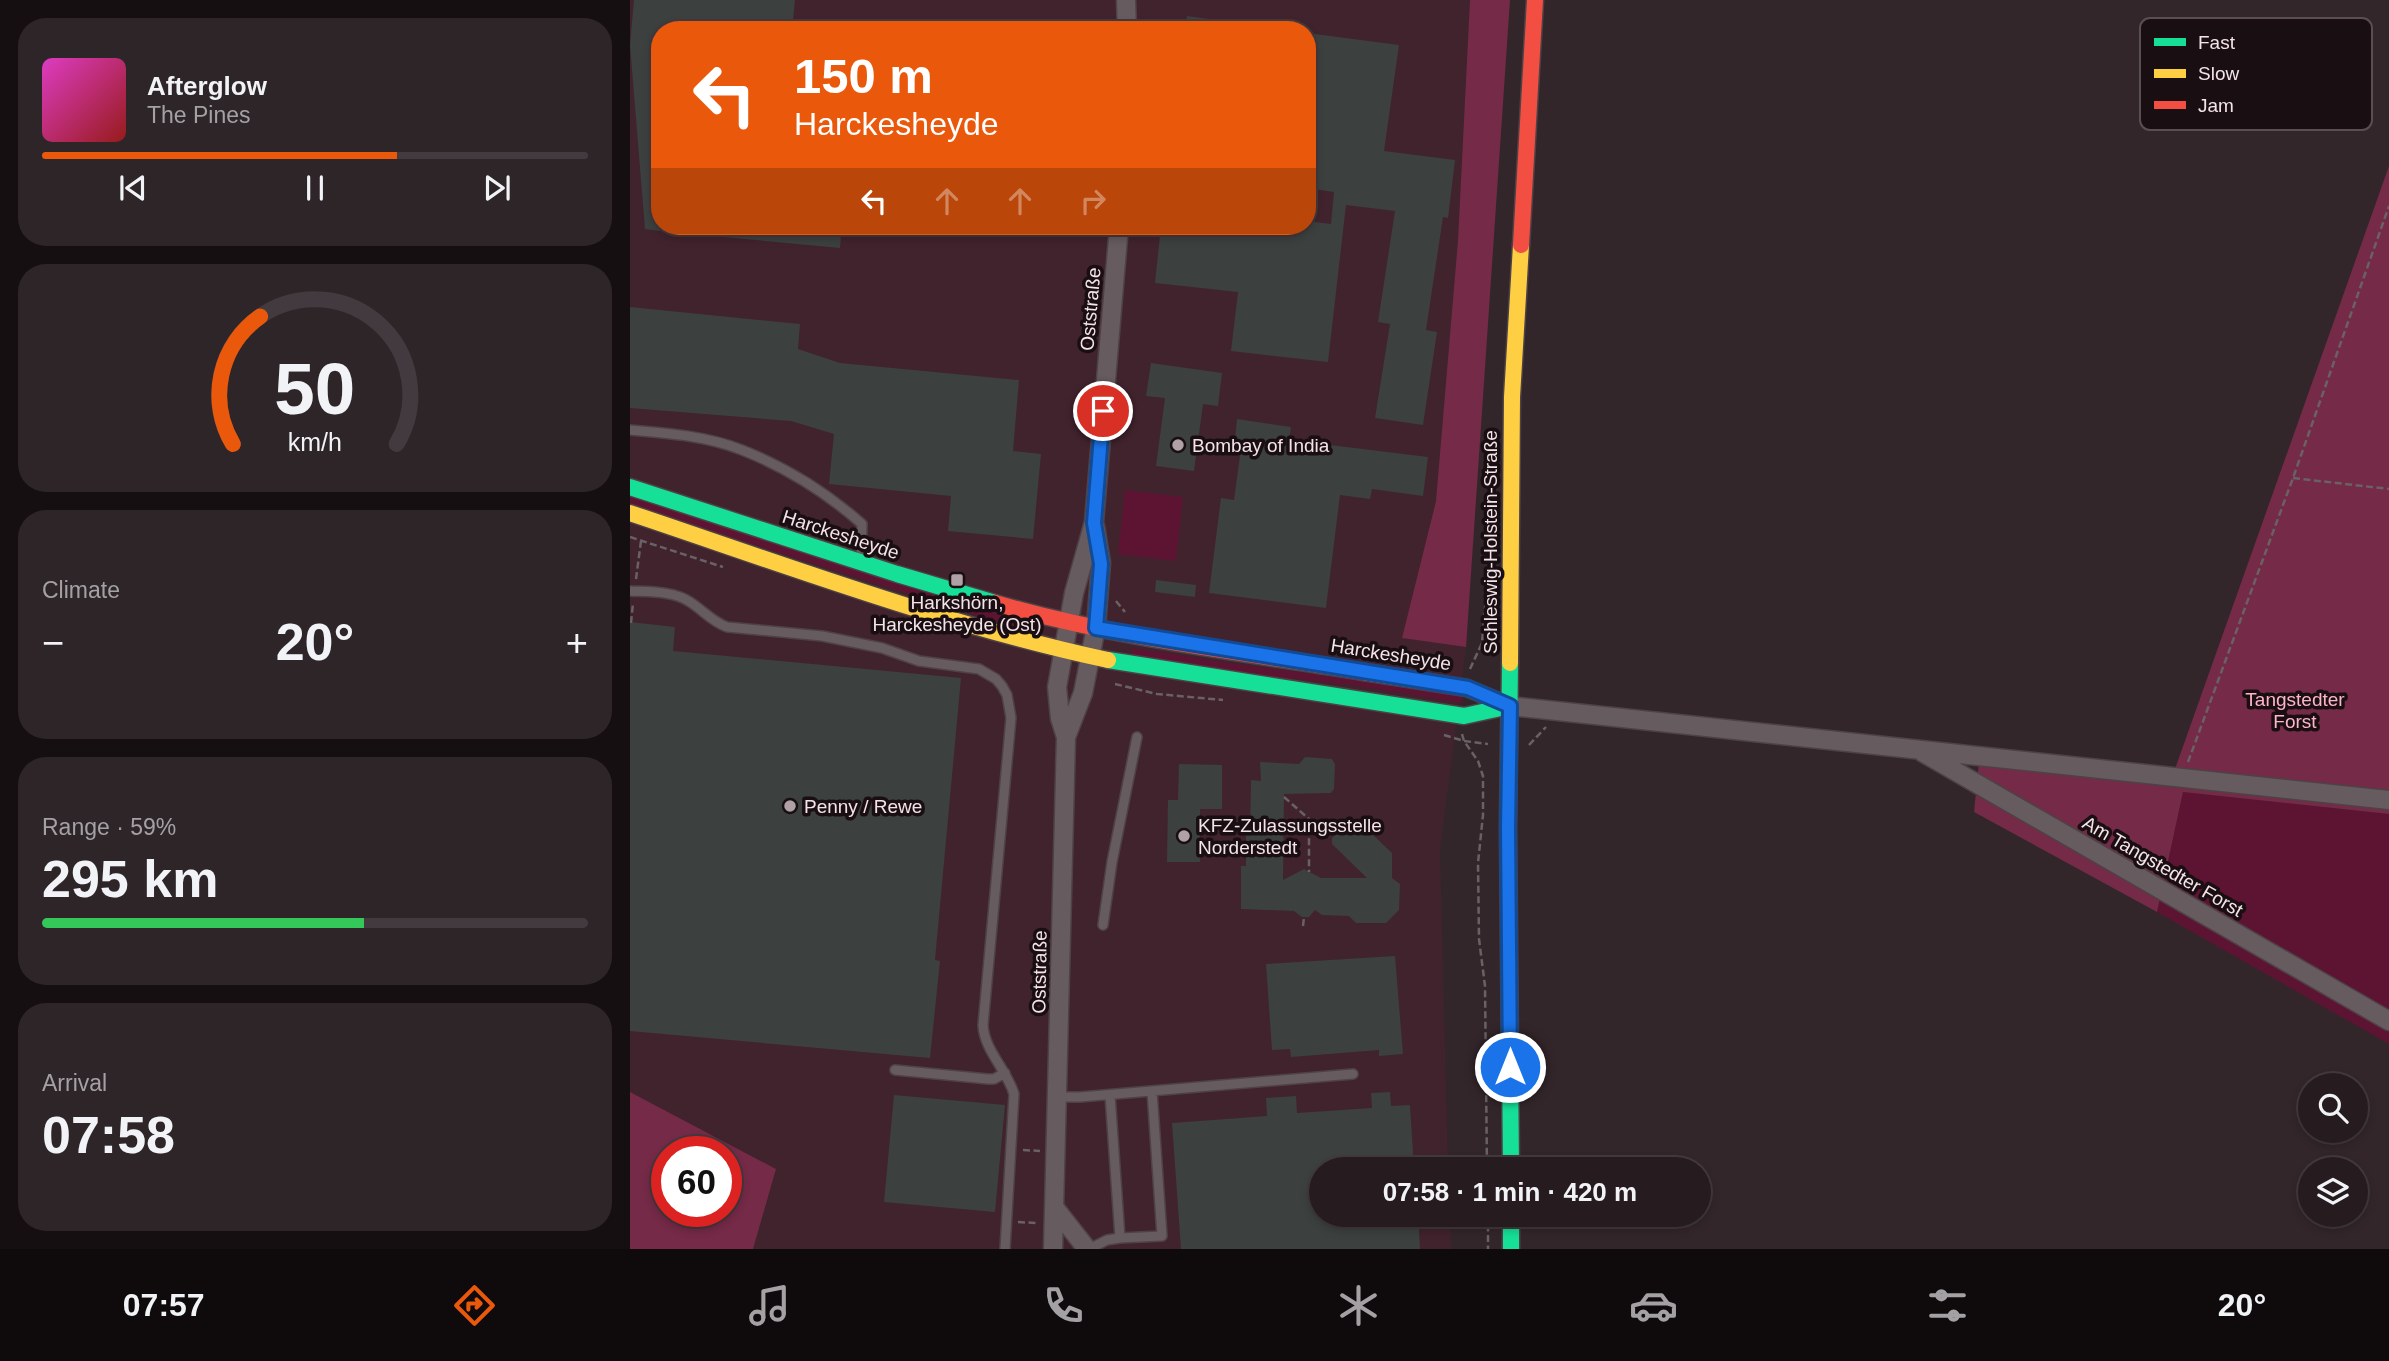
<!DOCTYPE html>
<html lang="en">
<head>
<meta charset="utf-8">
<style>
  body { margin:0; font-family:Helvetica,sans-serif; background:#2e2529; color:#f1f3f6; height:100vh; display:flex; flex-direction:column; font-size:26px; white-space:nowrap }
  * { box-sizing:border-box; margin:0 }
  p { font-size:23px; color:#a4a1a5 }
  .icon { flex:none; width:38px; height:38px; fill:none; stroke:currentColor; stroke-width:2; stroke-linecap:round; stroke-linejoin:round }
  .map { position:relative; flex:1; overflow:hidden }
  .panel { display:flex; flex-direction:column; gap:18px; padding:18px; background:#150f12; width:630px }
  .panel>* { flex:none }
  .guide { position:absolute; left:21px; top:21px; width:665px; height:214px; border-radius:28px; box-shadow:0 4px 10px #0003,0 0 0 2px #423a3e; background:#ea580c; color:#fff; overflow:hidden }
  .fabs { position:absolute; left:1668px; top:1073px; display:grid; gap:14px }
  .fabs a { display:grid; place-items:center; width:70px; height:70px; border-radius:50%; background:#261c20; box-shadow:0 4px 10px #0003,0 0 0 2px #423a3e; font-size:35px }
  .speed { position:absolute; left:21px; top:1136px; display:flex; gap:14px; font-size:35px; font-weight:700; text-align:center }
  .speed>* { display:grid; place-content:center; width:91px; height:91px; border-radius:50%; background:#261c20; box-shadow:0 4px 10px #0003,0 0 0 2px #423a3e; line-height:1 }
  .speed .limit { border:10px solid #d22; background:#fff; color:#111 }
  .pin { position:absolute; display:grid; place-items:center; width:60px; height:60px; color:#fff; margin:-30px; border:4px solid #fff; border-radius:50%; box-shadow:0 2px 7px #0007 }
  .me { position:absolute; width:77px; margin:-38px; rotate:0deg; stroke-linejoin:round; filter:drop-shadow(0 0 5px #0008) }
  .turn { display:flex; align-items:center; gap:24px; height:147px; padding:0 28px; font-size:32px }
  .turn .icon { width:91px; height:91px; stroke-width:2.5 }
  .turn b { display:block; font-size:49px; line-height:60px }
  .lanes { display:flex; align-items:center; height:66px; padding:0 28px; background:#0003; justify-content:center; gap:35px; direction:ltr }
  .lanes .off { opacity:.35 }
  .big { font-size:52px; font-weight:700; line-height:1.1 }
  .panel .card { flex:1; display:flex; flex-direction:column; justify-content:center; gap:10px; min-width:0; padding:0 24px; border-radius:28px; background:#2e2529 }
  .panel .dial { align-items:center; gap:0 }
  .dial svg { height:182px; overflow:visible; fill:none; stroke:#423a3e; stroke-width:7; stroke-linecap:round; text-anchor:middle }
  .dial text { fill:#f1f3f6; stroke:none }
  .song { display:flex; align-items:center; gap:21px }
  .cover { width:84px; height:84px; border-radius:10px; background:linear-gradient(135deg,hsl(310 70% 55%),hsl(0 70% 35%)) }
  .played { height:7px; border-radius:4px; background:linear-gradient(90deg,#ea580c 65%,#423a3e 65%) }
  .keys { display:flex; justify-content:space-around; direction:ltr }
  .heat { display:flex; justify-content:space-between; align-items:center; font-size:38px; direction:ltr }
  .charge { height:10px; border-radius:5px; background:linear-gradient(90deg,#34c759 59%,#423a3e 0) }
  .trip { position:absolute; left:679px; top:1157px; width:402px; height:70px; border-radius:35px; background:#261c20; box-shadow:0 4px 10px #0003,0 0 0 2px #423a3e; font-weight:700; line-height:70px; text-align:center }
  .tab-bar { display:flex; height:112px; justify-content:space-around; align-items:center; background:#0f0b0d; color:#a4a1a5 }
  .tab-bar .icon { width:49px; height:49px }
  .tab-bar .selected { color:#ea580c }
  .tab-bar b { font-size:32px; color:#f1f3f6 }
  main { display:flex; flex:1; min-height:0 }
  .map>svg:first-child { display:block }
  .built { fill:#41232d; fill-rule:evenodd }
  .green { fill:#5d1433 }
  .forest { fill:#752a47; fill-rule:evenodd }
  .building { fill:#3c403f }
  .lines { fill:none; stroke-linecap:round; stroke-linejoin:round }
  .lane-casing { stroke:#4e4246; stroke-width:12 }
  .street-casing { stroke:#4e4246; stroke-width:21 }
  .fast-casing { stroke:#4e4246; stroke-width:19 }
  .slow-casing { stroke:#4e4246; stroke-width:19 }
  .jam-casing { stroke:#4e4246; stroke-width:19 }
  .path { stroke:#6a6164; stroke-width:2.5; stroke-dasharray:7 3.5; stroke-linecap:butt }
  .lane { stroke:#665b5e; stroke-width:9 }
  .street { stroke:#665b5e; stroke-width:18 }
  .fast { stroke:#16e098; stroke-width:16 }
  .slow { stroke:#ffcf43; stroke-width:16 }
  .jam { stroke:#f24e42; stroke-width:16 }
  .route-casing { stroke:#114b97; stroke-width:18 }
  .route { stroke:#1a73e8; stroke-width:12 }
  .poi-dot { fill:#b0a1a6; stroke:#190e11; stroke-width:2.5 }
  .labels { text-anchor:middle; stroke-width:7; stroke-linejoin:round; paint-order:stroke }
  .street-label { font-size:19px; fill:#f4e3e8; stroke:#190e11 }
  .poi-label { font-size:19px; fill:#f4e3e8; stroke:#190e11; text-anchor:start }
  .park-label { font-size:19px; fill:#feb4c9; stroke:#190e11 }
  .key { fill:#190e11; stroke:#5b4e52; stroke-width:2 }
  .key-label { font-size:19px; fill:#f4e3e8 }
</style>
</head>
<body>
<main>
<section class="panel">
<div class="card">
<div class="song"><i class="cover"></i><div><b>Afterglow</b><p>The Pines</p></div></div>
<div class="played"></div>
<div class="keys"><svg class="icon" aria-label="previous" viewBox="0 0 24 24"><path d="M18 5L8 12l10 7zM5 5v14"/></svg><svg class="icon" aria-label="pause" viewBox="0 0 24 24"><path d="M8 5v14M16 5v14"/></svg><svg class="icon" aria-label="next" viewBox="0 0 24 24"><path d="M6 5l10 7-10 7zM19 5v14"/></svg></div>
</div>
<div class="card dial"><svg viewBox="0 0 100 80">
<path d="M14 69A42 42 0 1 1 86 69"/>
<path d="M14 69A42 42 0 0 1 26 13" stroke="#ea580c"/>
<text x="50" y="56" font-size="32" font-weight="700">50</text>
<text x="50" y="72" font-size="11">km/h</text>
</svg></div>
<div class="card"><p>Climate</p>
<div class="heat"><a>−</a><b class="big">20°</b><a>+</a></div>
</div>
<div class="card"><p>Range · 59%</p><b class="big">295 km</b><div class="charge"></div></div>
<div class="card"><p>Arrival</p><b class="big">07:58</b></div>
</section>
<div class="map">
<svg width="1759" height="1249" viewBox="0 0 1759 1249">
  <rect width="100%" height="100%" fill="#33262a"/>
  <!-- built -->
  <path class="built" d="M0 0H840L828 240 806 501 772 638 836 647 810 850 818 1169H691V1214L820 1215 821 1249H123L146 1169 0 1092ZM30 30H677V226H30Z"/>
  <!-- green -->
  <path class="green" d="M495 490 553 497 546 561 488 554Z
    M0 494 404 621 401 633 0 505Z
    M502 648 605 664 833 694 832 703 722 685 604 672 501 656Z
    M1553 792 1759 814V1044L1527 912Z"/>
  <!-- forest -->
  <path class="forest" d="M840 0H880L836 647 772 638 806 501 828 240Z
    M1759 166V814L1553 792 1527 912 1344 812 1349 762 1545 769Z
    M0 1092 146 1169 123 1249H0ZM37 1152H96V1211H37Z"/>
  <!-- building -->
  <path class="building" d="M4 0H165L162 30H30V231L15 229 0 45Z
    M557 16 601 22 600 30H555Z
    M677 33 769 45 754 151 825 160 818 218 813 217 796 330 807 332 793 425 745 418 760 324 748 322 765 211 716 205 698 362 601 351 608 292 525 283 531 226 616 235 617 226H677V221L701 224 704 192 677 188Z
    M72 226H212L210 248 72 235Z
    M0 307 170 324 168 349 210 363 389 380 383 451 411 454 403 539 318 531 321 496 199 484 204 434 161 421 0 408Z
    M521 363 592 373 588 406 573 404 564 471 526 466 535 398 516 396Z
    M607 419 661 427 659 440 798 457 793 496 742 489 740 499 710 495 696 608 579 593 591 498 604 500 612 441 605 440Z
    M526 580 566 585 565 597 525 592Z
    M0 622 45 627 43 651 331 678 305 960 310 961 300 1058 0 1031Z
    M675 757 702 759 705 764 704 789 701 793 654 794 653 880 674 869 691 878H737L702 844V838L707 833 742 834 762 853V878L770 884 769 910 756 923H726L719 916 692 915 685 910 679 917H672L664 911 611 909V866H616V834H620L621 780 631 781 630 762 669 764Z
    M549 764 592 765V809H570V862H537L538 800H548Z
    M765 956 773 1054 749 1056V1050L661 1057 660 1049 642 1050 636 964Z
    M760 1092 761 1106 780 1105 784 1169H691V1214H788L790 1249H551L542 1123 637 1116 636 1098 666 1096 667 1113 742 1108 741 1093Z
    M264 1095 375 1105 365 1212 254 1202Z"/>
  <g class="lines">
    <defs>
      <path id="lane" d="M0 430C37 433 77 436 112 450 155 467 198 494 232 524L231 561
        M0 591C19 592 44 591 60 602 74 611 81 621 97 627L192 636 252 648 289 661 349 669 366 679 372 686 377 695 381 718 353 1025C354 1050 377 1070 384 1094L375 1249
        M473 925 482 862 507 737
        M265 1070 358 1079H364L375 1073
        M480 1095 490 1238 532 1236 522 1091
        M427 1097H450L723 1074
        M459 1249 477 1240 490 1238"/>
      <path id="street" d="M496 0 497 30
        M880 706 1759 800
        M436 737 453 693 466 627 471 563 465 526
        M1292 752 1759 1021
        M424 1207 457 1249
        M423 1249 436 737 430 718 427 687 444 593 464 522 489 226"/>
      <path id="fast" d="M0 487 267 574 365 603
        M478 660 834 716 880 706
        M880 663 878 828 881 1169
        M881 1214V1249"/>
      <path id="slow" d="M0 513C158 566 315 625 478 660
        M880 663 882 397 891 245
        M734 672 837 688 880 706"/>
      <path id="jam" d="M891 245 905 0
        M365 603C485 638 610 652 734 672"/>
    </defs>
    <!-- lane casing -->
    <use href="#lane" class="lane-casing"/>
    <!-- street casing -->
    <use href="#street" class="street-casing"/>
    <!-- fast casing -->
    <use href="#fast" class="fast-casing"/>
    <!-- slow casing -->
    <use href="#slow" class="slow-casing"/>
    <!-- jam casing -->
    <use href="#jam" class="jam-casing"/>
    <!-- path -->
    <path class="path" d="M1663 478 1759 489
      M0 537 93 567
      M6 579 11 541
      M486 601 495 612
      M1 623 3 603
      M840 669 852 643 858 574
      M485 684 527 694 593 700
      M832 734 834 741 848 761 853 776V815L848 863 849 939 855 986 857 1169
      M814 735 834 741 858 744
      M899 745 916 727
      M1558 762 1663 478 1759 206
      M654 797 679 819V872
      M673 926 674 917
      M393 1150 410 1151
      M858 1214V1249
      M388 1222 406 1223"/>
    <!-- lane -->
    <use href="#lane" class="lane"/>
    <!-- street -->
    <use href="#street" class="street"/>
    <!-- fast -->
    <use href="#fast" class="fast"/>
    <!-- slow -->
    <use href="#slow" class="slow"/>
    <!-- jam -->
    <use href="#jam" class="jam"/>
  </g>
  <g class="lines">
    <defs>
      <path id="route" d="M473 411 464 523 471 564 466 628 838 688 880 706 878 828 880 1067"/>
    </defs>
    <!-- route casing -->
    <use href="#route" class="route-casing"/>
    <!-- route -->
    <use href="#route" class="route"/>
  </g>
  <!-- markers -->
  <g class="poi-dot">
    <circle cx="548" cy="445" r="7"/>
    <rect x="320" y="573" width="14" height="14" rx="3.5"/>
    <circle cx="160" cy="806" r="7"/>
    <circle cx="554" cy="836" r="7"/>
  </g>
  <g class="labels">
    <!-- street labels -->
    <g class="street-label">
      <text transform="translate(460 309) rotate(-85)" y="7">Oststraße</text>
      <text transform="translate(211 534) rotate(18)" y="7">Harckesheyde</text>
      <text transform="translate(860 542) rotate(-90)" y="7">Schleswig-Holstein-Straße</text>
      <text transform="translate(761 654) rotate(9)" y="7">Harckesheyde</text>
      <text transform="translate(1533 866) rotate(30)" y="7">Am Tangstedter Forst</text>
      <text transform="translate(409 972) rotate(-89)" y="7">Oststraße</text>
    </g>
    <!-- poi labels -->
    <g class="poi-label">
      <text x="562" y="452">Bombay of India</text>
      <text x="327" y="609" text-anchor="middle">Harkshörn,<tspan x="327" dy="22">Harckesheyde (Ost)</tspan></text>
      <text x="174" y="813">Penny / Rewe</text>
      <text x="568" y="832">KFZ-Zulassungsstelle<tspan x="568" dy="22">Norderstedt</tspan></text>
    </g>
    <!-- park labels -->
    <g class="park-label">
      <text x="1665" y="706">Tangstedter<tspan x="1665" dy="22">Forst</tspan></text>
    </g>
  </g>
  <!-- legend -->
  <rect x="1510" y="18" width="232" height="112" rx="10" class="key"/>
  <rect x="1524" y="38" width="32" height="8" fill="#16e098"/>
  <rect x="1524" y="69" width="32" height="9" fill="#ffcf43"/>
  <rect x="1524" y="101" width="32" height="8" fill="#f24e42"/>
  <g class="key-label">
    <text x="1568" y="49">Fast</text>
    <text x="1568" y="80">Slow</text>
    <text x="1568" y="112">Jam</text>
  </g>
</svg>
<div class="fabs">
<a><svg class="icon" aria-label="search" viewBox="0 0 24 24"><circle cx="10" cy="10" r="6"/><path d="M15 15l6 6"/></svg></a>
<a><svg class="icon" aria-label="layers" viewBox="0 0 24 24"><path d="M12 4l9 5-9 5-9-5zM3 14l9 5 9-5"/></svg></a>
</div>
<div class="speed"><div class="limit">60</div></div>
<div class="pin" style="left:473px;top:411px;background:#d93025"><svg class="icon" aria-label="arrive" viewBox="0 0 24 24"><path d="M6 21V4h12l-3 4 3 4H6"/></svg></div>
<svg class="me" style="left:880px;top:1067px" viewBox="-20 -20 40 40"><circle r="17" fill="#1a73e8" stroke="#fff" stroke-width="3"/><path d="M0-11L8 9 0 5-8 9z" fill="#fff"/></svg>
<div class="trip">07:58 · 1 min · 420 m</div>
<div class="guide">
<div class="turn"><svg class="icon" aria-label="left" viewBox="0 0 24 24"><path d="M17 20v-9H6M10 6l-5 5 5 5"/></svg><div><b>150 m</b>Harckesheyde</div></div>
<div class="lanes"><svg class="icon" aria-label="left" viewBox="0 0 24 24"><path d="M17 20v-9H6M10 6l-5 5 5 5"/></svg><svg class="icon off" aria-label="ahead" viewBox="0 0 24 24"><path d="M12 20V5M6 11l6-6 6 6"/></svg><svg class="icon off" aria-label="ahead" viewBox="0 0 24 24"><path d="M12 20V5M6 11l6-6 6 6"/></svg><svg class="icon off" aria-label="right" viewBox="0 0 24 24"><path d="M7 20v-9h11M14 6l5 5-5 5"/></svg></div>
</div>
</div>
</main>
<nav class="tab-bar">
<b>07:57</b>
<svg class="icon selected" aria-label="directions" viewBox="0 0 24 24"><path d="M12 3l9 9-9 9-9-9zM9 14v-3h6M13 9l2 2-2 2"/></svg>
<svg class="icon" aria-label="music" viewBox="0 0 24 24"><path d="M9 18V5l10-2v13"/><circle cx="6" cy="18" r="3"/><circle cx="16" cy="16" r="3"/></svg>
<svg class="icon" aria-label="phone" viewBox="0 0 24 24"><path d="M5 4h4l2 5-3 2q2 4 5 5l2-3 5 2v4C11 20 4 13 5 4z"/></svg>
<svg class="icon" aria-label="climate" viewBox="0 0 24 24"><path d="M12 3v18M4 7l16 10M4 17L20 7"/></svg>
<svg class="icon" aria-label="car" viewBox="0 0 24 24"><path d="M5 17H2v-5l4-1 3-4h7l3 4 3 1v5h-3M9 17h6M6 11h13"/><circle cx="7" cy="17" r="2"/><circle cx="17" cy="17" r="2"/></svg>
<svg class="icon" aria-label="filters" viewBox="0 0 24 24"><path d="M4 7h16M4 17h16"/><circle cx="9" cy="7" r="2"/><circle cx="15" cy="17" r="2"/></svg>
<b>20°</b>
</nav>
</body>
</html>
